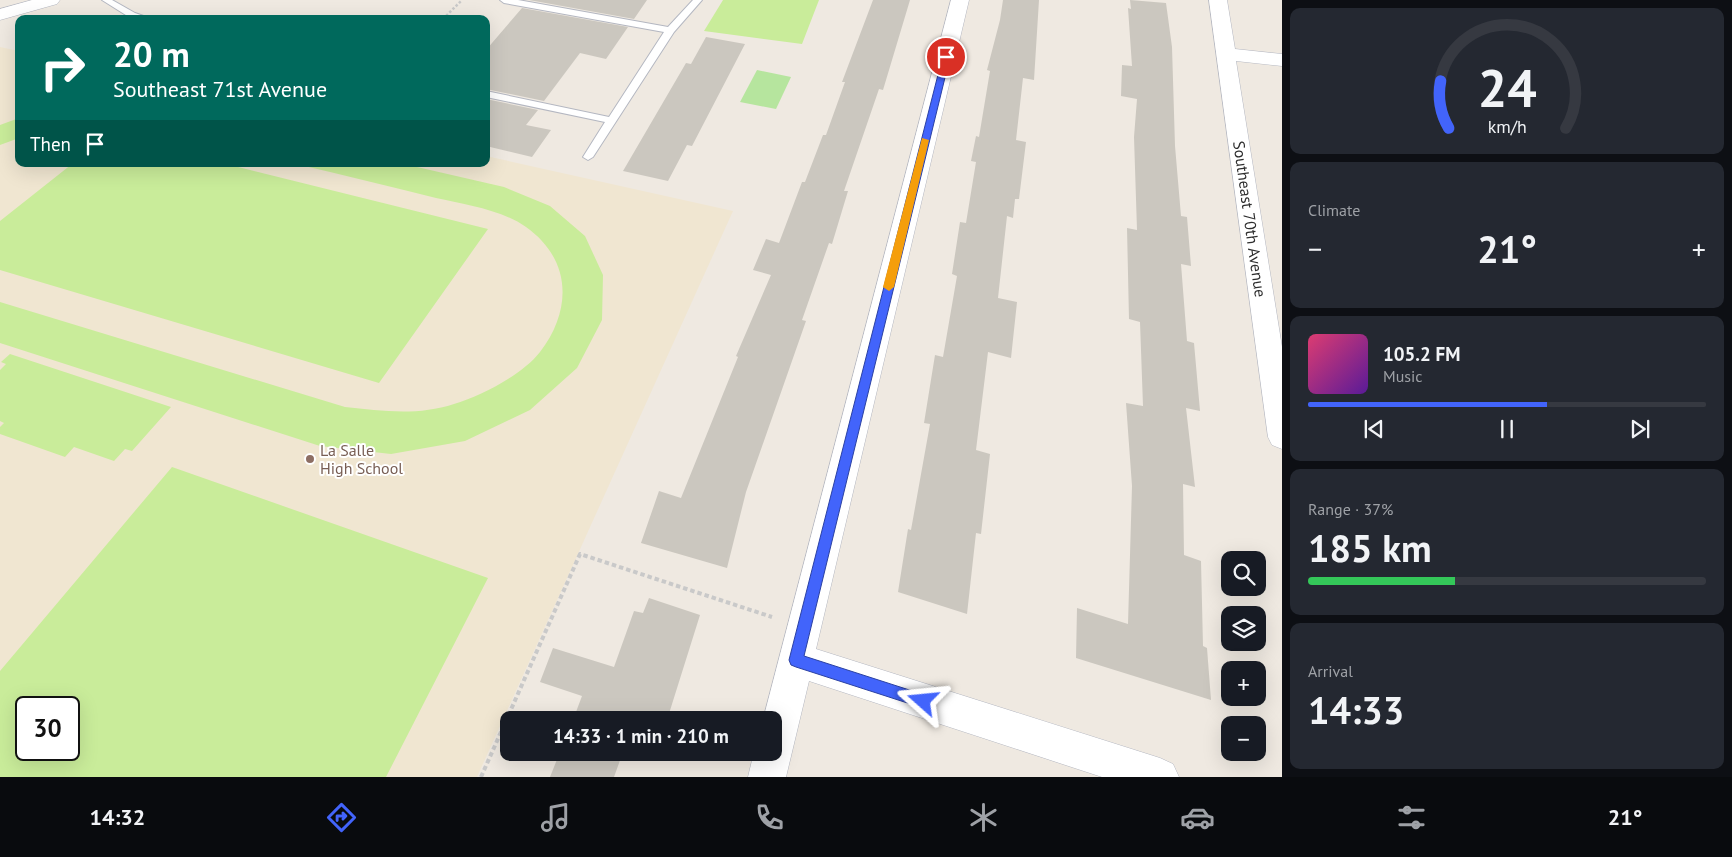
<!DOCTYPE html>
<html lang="en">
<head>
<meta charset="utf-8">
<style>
  body { margin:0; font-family:"PT Sans",sans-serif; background:#242831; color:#f1f3f6; height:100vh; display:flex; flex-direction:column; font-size:19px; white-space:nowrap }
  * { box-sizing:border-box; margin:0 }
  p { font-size:16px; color:#9ea1a6 }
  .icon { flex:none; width:28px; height:28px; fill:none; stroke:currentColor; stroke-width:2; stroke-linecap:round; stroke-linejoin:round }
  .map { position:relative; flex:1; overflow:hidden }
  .side { display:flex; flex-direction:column; gap:8px; padding:8px; background:#0d0f14; width:450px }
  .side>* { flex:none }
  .guide { position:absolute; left:15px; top:15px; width:475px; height:152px; border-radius:10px; box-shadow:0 5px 20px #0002; background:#00695c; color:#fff; overflow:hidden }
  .tools { position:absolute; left:1221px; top:551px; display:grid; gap:10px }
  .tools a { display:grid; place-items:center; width:45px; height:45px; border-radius:10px; background:#171b24; box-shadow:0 5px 20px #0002; font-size:25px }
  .speed { position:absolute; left:15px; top:696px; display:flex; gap:10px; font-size:25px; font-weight:700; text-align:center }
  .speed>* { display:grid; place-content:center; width:65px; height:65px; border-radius:50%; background:#171b24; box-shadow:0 5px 20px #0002; line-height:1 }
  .speed .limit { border:2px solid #111; border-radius:8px; background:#fff; color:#111 }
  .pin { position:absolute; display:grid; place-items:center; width:42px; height:42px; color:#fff; margin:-21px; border:2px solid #fff; border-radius:50%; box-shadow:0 1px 5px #0007 }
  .me { position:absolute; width:55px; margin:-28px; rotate:288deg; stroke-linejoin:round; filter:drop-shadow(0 0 4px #0008) }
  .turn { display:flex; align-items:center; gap:18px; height:105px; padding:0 15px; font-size:22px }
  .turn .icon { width:65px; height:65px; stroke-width:2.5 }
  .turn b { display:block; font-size:35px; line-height:42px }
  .then { display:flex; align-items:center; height:48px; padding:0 15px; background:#0003; gap:10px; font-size:19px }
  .big { font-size:38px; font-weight:600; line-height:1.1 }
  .side .widget { flex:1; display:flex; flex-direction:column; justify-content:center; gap:8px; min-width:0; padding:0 18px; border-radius:10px; background:#242831 }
  .side .dial { align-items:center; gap:0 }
  .dial svg { height:130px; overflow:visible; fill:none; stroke:#363941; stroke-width:7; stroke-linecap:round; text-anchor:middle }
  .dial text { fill:#f1f3f6; stroke:none }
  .song { display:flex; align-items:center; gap:15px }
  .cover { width:60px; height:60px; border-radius:8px; background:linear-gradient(135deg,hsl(340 70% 55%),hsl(270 70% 35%)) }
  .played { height:5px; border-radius:2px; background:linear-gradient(90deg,#4264fb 60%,#363941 60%) }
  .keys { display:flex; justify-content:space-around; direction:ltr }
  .heat { display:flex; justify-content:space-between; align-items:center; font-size:28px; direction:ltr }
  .charge { height:8px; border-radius:4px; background:linear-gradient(90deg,#34c759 37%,#363941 0) }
  .trip { position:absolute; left:500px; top:711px; width:282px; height:50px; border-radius:10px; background:#171b24; box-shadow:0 5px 20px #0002; font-weight:600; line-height:50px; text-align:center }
  .tabs { display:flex; height:80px; justify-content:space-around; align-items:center; background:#090b0e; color:#9ea1a6 }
  .tabs .icon { width:35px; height:35px }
  .tabs .on { color:#4264fb }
  .tabs b { font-size:22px; color:#f1f3f6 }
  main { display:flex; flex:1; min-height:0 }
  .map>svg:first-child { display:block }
  .education { fill:#f0e6d1; fill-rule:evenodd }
  .green { fill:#b6e59e }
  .pitch { fill:#c9ec9a; fill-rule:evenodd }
  .building { fill:#cbc7bf }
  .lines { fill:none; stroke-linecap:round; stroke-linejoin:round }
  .lane-casing { stroke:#b4b7c1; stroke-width:2 }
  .street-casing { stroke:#b4b7c1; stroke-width:1 }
  .secondary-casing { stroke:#b4b7c1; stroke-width:1 }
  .path-far1 { stroke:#c9c9c9; stroke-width:2.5; stroke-dasharray:2.5 2; stroke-linecap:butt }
  .path { stroke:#c9c9c9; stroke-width:4; stroke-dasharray:4.5 3; stroke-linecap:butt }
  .lane { fill:#fff; fill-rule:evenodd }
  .street { fill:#fff; fill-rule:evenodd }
  .secondary { fill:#fff; fill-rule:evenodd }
  .route { fill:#4264fb; stroke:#2b41a3 }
  .slow { fill:#f59e0b }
  .education-dot { fill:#8d6e63; stroke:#fff; stroke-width:2 }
  .labels { text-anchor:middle; stroke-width:4; stroke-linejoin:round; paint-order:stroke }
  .street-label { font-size:16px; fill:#2e2e2e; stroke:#fff }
  .education-label { font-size:16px; fill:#785e54; stroke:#fff; text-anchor:start }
</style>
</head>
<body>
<main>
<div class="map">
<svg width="1282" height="777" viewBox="0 0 1282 777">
  <rect width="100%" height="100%" fill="#efe9e1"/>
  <!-- education -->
  <path class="education" d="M0 47 19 51V164H486V156L733 211 477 777H0ZM26 708H69V750H26Z"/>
  <!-- green -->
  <path class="green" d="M757 70 791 77 776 109 740 102Z"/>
  <!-- pitch -->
  <path class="pitch" d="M723 0H819L802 44 704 31Z
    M19 118V138L0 145V125Z
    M72 164H226L488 229 379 383 0 270V221Z
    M296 164H404L504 187 550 206 585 236 603 275 602 320 577 368 530 410 465 441 391 454 320 446 0 343V302L345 407C381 411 418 416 454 404 481 396 522 375 540 352 573 309 571 259 526 227 502 210 464 204 436 198 389 186 343 175 296 164Z
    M10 354 171 407 132 451 125 449 114 461 74 447 65 457 0 434V427L4 423 0 421V370L6 364 1 362Z
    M172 467 488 578 386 777H0V671ZM26 708H69V750H26Z"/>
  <!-- building -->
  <path class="building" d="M529 0H647L634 19Z
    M873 0H910L883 90 879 89 844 191H848L832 244 829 243 802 320 806 321 746 492 727 568 641 543 659 491 681 498 738 357 736 356 771 275 753 270 766 239 779 243 802 182H805L823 135H826L845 82H842Z
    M1003 0H1039L1034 80 1023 78 1016 140 1026 142 1019 199H1015L1013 218 1007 216 998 298 1017 302 1011 358 988 352 976 450 990 454 981 534 976 533 967 614 898 592 908 529 911 530 930 424 924 423 935 355 943 357 957 276 952 274 960 222 966 223 976 162 971 161 976 136 979 137 990 71 987 70 1000 20Z
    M1130 0 1166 3 1172 47 1175 146 1181 216 1187 217 1191 266 1181 264 1187 341 1194 343 1200 411 1186 408 1195 487 1183 484 1184 555 1201 561 1203 646 1207 648 1211 700 1076 658 1077 608 1128 624 1132 486 1126 403 1143 406 1140 322 1129 319 1127 228 1137 230 1134 137 1137 99 1121 96 1122 65 1132 66 1128 8 1131 9Z
    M522 8 628 27 606 59 580 53 544 101 486 89V50Z
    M706 37 745 44 692 146 687 145 668 181 623 171 686 63 691 64Z
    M486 99 538 110 526 125 551 130 532 157 486 146Z
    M649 598 700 615 667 720H573L582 696 540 682 553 648 614 667 634 611 643 613Z
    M560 752H623L614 777H550Z"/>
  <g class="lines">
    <defs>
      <path id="lane" d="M102 0H112L135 13 152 19 129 17Z
        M500 0H518L668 27 693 0H702L674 32 593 157 588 160 583 157 605 122 486 97V91L609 117 664 32 504 3Z"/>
      <path id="street" d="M951 0H969L816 649 1160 758 1173 764 1179 777H1102L809 681 786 777H748L754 752H774V720H763Z
        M1209 0H1227L1235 49 1282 54V66L1236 61 1282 347V449L1272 445 1268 437Z"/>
      <path id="secondary" d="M32 0H60L57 4 0 20V9Z"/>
    </defs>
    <!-- lane casing -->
    <use href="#lane" class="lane-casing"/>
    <!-- street casing -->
    <use href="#street" class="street-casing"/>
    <!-- secondary casing -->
    <use href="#secondary" class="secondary-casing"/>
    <!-- path-far1 -->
    <path class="path-far1" d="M443 19 462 0"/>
    <!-- path -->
    <path class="path" d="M481 777 580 554 772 617"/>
    <!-- lane -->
    <use href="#lane" class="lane"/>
    <!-- street -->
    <use href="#street" class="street"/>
    <!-- secondary -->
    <use href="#secondary" class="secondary"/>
  </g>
  <!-- route -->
  <path class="route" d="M943 55 950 57 804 656 928 696 931 701 928 706 923 708 796 667 791 665 789 660Z"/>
  <!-- slow -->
  <path class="slow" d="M922 138 929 140 894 287 889 291 883 287Z"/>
  <!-- markers -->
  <circle class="education-dot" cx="310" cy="459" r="5"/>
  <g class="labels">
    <!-- street labels -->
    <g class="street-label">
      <text transform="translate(1250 219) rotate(82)" y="6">Southeast 70th Avenue</text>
    </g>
    <!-- education labels -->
    <g class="education-label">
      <text x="320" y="456">La Salle<tspan x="320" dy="18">High School</tspan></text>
    </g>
  </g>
</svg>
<div class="tools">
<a><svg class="icon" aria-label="search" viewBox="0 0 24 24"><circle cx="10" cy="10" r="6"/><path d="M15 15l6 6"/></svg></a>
<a><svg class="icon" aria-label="layers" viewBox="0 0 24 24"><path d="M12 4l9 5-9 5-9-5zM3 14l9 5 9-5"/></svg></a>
<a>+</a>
<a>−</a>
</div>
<div class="speed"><div class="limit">30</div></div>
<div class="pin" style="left:946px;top:57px;background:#d93025"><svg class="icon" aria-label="arrive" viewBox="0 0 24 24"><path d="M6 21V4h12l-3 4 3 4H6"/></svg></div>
<svg class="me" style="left:923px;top:701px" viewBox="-20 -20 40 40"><path d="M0-17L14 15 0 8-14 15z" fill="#4264fb" stroke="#fff" stroke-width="4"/></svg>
<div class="trip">14:33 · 1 min · 210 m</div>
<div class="guide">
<div class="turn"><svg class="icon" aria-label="right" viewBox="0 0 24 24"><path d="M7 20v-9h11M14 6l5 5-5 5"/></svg><div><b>20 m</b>Southeast 71st Avenue</div></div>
<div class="then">Then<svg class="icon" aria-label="arrive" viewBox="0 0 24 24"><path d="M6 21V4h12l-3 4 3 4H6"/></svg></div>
</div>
</div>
<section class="side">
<div class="widget dial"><svg viewBox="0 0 100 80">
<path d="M14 69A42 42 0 1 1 86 69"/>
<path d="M14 69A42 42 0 0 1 9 40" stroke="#4264fb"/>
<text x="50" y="56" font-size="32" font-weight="700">24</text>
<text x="50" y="72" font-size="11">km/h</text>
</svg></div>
<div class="widget"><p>Climate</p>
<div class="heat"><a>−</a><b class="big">21°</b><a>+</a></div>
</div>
<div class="widget">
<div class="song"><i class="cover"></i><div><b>105.2 FM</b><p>Music</p></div></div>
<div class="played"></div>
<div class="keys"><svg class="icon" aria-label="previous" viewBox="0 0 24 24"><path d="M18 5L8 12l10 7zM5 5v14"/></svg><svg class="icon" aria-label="pause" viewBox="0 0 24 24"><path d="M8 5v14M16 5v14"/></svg><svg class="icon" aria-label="next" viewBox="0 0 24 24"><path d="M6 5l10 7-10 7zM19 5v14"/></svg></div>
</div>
<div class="widget"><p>Range · 37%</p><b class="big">185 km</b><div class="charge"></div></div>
<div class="widget"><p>Arrival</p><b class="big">14:33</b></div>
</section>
</main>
<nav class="tabs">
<b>14:32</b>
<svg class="icon on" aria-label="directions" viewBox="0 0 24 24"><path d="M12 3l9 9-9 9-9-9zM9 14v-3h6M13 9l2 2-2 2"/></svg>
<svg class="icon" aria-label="music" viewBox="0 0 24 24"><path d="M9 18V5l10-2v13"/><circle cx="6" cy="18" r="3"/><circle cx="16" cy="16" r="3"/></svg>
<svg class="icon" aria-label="phone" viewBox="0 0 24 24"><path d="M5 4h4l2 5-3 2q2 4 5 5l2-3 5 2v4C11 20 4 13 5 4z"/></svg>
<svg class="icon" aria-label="climate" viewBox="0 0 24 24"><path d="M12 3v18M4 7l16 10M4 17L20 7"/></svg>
<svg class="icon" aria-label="car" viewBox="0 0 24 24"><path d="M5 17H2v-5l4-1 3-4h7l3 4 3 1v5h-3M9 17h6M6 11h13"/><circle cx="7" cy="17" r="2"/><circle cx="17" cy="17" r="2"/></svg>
<svg class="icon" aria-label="filters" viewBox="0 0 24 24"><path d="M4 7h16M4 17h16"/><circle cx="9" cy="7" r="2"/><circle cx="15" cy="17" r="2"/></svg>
<b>21°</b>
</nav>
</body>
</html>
